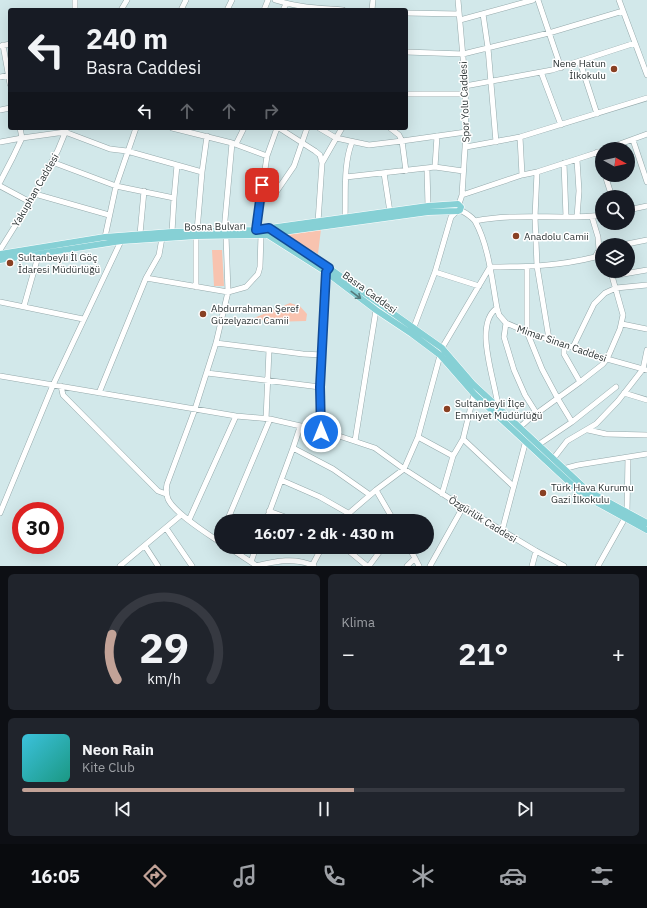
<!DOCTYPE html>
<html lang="tr">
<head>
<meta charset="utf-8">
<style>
  body { margin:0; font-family:"IBM Plex Sans",sans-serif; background:#20242c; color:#f1f3f6; height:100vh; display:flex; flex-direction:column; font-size:15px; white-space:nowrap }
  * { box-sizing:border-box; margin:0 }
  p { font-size:13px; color:#9ea1a6 }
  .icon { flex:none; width:22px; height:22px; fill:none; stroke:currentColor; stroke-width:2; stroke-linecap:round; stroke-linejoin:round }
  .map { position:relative; height:566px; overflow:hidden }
  .panel { display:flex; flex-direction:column; gap:8px; padding:8px; background:#0d0f14; flex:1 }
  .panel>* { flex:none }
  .top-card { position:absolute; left:8px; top:8px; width:400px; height:122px; border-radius:4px; box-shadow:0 4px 16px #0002; background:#171b24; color:#f1f3f6; overflow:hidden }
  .needle { width:26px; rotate:98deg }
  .controls { position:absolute; left:595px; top:142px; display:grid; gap:8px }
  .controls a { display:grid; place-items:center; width:40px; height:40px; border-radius:50%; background:#171b24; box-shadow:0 4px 16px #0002; font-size:20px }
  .speed { position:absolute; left:12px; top:502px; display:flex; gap:8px; font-size:20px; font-weight:700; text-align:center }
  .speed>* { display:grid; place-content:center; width:52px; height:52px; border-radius:50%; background:#171b24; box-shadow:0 4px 16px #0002; line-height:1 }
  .speed .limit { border:6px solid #d22; background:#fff; color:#111 }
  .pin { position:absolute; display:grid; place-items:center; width:34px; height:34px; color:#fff; margin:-17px; border-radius:8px; box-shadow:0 2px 6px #0006 }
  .me { position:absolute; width:44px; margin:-22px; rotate:0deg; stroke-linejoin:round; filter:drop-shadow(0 0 3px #0008) }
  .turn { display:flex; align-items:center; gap:14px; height:84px; padding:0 12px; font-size:18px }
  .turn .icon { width:52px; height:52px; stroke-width:2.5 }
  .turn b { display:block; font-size:28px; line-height:34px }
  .lanes { display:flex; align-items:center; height:38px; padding:0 12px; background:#0003; justify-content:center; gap:20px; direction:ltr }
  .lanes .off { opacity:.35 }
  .big { font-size:30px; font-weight:700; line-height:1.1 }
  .panel .widget { flex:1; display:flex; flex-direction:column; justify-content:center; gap:6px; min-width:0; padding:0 14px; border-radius:6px; background:#20242c }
  .panel .dial { align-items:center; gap:0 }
  .dial svg { height:104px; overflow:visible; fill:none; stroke:#363941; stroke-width:7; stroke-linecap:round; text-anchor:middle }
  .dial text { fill:#f1f3f6; stroke:none }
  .song { display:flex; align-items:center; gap:12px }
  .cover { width:48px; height:48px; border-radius:6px; background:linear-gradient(135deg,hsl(190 70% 55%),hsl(170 70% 35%)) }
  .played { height:4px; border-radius:2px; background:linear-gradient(90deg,#c2a297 55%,#363941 55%) }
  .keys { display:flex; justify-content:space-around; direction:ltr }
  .heat { display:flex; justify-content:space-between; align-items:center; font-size:22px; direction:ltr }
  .panel .tiles { flex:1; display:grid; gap:8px; grid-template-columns:1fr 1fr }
  .widget:last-child { grid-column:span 2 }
  .trip { position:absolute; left:214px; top:514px; width:220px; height:40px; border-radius:20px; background:#171b24; box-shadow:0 4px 16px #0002; font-weight:700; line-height:40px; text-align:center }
  .tab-bar { display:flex; height:64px; justify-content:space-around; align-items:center; background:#090b0e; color:#9ea1a6 }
  .tab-bar .icon { width:28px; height:28px }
  .tab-bar .selected { color:#c2a297 }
  .tab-bar b { font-size:18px; color:#f1f3f6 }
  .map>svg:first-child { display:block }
  .green { fill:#f8c3af }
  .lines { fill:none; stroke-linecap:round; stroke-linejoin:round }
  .minor-casing { stroke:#95a9ab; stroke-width:6 }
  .major-casing { stroke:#fff; stroke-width:7 }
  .minor { stroke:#fff; stroke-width:5 }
  .major { stroke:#86d0d5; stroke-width:6 }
  .oneway { stroke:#547a7c }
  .route-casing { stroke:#114b97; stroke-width:10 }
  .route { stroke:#1a73e8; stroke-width:7 }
  .poi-dot { fill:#894023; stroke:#fff; stroke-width:1.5 }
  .labels { text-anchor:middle; stroke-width:3; stroke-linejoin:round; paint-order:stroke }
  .poi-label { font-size:10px; fill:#2b3334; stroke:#fff; text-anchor:start }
  .street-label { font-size:10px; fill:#2b3334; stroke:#fff }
</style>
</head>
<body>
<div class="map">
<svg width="647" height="566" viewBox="0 0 647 566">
  <rect width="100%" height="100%" fill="#d2e8ea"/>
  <!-- green -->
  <path class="green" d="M321 229 318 254 285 235Z
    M212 250H222L224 286H214Z
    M290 303 296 305 298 304 307 314 306 321 270 322 254 318Z"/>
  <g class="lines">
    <defs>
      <path id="minor" d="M75 0V10
        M275 0C299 8 318 8 343 10
        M458 0 465 80 466 132 462 195 459 204
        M538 0 561 68
        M619 0 647 75
        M121 10 127 0
        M181 10 186 0
        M227 10 232 0
        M264 10 268 0
        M283 10 286 4
        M372 10 373 0
        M406 13 459 14
        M483 14 488 48 496 142
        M460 20 533 0
        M3 45 10 84
        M1 46 10 44
        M406 52 463 54 549 33 623 11
        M580 62 597 114
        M541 72 561 125
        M0 77 10 75
        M465 86 552 70 635 43
        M406 94H465
        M0 110 10 108
        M172 128 232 143 267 156
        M279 128 315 151 320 155 322 163 318 222
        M319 128 336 138 369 145 402 141 406 171
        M390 128 399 135 402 141 466 132
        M520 137 522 175
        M633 140 647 182
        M0 142 22 138 65 132 110 149 127 151 177 165 174 198
        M236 144 244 128
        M466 147 520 137 647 98
        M606 149 647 134
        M597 152 602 167
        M577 160 579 191 577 217
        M52 162 116 186 174 198 172 232
        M322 163 342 128
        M564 163 566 217
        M177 165 202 172
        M435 167 437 136
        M427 169 428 206
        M537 172 535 217 537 266 549 339
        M384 173 390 212
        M605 175 612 197
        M346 177 435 167 463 171
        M0 182 13 157 22 138 20 128
        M0 186 30 202
        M35 194 109 215
        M462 195 522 175 537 172 602 151
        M260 200 272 198 294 166 307 128
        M460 210C466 213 471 216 475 221 489 246 492 281 497 308L499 315 506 323 527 332 607 359 647 370
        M628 210 647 206
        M592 217 598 237 599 250 602 260
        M345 218C346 193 343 165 352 142
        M475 221C504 215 535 217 565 217 578 217 589 217 602 215
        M197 231 202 172 207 136
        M224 231 232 143
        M140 234 144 191
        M105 237 116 186 136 128
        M622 245 647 240
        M0 250 35 194 58 150 67 128
        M490 267C525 267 560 266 595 257L599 250 602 249
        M527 267V332L542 369 558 399 572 422
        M435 272 479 286
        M612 276 647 270
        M146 278 228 292 246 287 258 274 260 267 261 235 256 230 267 156 277 128
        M196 287V236
        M0 302 83 319
        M24 306 39 253
        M497 308C472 325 497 385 498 408
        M506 323 504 337 514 370 525 395 537 414
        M622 324 647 329
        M414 327 435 272 451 217 457 211
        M216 343 303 354 322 355
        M564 344V354L580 382
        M573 347 594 304 605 293 616 288 647 285
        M207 373 320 387
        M0 376 236 416 270 419 327 432 375 448 404 469 463 507 536 551 564 566
        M61 386 63 395 158 491 166 494
        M99 393 146 278 159 255 162 238
        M624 393 647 400
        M266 419 269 350
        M519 428 529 419 580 382 603 364 607 359 620 329 623 315 612 276 608 271
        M588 430 606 434 647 435
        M321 432 320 387 326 272 328 269
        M418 437 453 456
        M463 439 513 486
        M355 441 376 310 379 303
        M538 445 572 422 616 387
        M293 448 333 469 370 495
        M553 459 567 441 596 424 618 401 643 369 647 350
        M563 469 578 465 647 454
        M281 480 320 497 348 513
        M376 490 394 521
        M442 494 453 456 463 439 474 394
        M269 511 296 521
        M0 513 53 385 121 241
        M189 520 236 416
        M227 521 270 419
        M266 521 293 448 300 427
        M340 521 376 490 404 469 418 437 442 348 490 267
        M166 528 192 566
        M502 531 526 440
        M221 543C208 534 174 513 168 499 166 494 166 489 167 484L195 409 216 343 228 292 226 235
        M145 546 158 566
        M228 547 257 566
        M344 547 367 566
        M409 547 419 566
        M251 562 256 547
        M120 566 181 515
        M256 566C275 561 296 557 314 566
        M312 566 322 547
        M369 566 383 547
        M407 566 415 558
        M430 566 463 507
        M532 566 536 551
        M598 566 625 518 627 512 628 457"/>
      <path id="major" d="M274 231 329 268 442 348 473 384 588 491 647 523
        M266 234 326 272 376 310 412 334 440 355 474 394 583 495 647 530
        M0 254 105 237 172 232 256 230 428 206 458 204 461 207 460 210 458 211 428 212 261 235 196 236 121 241 0 260"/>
    </defs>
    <!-- minor casing -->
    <use href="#minor" class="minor-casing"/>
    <!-- major casing -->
    <use href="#major" class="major-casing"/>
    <!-- minor -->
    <use href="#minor" class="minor"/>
    <!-- major -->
    <use href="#major" class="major"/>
  </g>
  <!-- one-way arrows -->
  <defs><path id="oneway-shaft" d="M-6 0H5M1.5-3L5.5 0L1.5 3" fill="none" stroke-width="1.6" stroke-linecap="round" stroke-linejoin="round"/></defs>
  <use class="oneway" href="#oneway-shaft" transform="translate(356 295) rotate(37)"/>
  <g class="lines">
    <defs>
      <path id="route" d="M262 185 256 230 269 228 329 268 326 272 320 387 321 432"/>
    </defs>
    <!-- route casing -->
    <use href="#route" class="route-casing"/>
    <!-- route -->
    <use href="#route" class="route"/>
  </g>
  <!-- markers -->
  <g class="poi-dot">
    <circle cx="614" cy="69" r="4"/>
    <circle cx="516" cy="236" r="4"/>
    <circle cx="10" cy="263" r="4"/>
    <circle cx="203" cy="314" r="4"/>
    <circle cx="447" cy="409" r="4"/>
    <circle cx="543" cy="493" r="4"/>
  </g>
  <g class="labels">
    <!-- poi labels -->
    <g class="poi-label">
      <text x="606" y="67" text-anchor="end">Nene Hatun<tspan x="606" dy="12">İlkokulu</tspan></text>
      <text x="524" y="240">Anadolu Camii</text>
      <text x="18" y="261">Sultanbeyli İl Göç<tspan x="18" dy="12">İdaresi Müdürlüğü</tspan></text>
      <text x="211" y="312">Abdurrahman Şeref<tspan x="211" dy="12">Güzelyazıcı Camii</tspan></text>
      <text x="455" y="407">Sultanbeyli İlçe<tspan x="455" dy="12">Emniyet Müdürlüğü</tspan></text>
      <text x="551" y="491">Türk Hava Kurumu<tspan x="551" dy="12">Gazi İlkokulu</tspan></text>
    </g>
    <!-- street labels -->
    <g class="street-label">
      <text transform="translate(464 102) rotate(-92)" y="4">Spor Yolu Caddesi</text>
      <text transform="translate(35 190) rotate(-60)" y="4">Yakuphan Caddesi</text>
      <text transform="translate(215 226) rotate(-1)" y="4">Bosna Bulvarı</text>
      <text transform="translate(370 292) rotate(36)" y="4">Basra Caddesi</text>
      <text transform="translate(562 343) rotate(19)" y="4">Mimar Sinan Caddesi</text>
      <text transform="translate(483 519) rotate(32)" y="4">Özgürlük Caddesi</text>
    </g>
  </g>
</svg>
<div class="controls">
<a><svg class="needle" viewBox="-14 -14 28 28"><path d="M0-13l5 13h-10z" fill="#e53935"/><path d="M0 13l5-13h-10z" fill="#9ea1a6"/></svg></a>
<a><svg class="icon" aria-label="search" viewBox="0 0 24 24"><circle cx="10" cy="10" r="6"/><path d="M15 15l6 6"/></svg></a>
<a><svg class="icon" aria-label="layers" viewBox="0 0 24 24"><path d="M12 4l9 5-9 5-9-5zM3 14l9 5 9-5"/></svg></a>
</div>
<div class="speed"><div class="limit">30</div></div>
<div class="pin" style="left:262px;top:185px;background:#d93025"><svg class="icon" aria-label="arrive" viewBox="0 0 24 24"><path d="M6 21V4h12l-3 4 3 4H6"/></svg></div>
<svg class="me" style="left:321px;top:432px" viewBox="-20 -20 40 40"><circle r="17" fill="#1a73e8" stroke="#fff" stroke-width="3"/><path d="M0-11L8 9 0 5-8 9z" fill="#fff"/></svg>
<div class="trip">16:07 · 2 dk · 430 m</div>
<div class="top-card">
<div class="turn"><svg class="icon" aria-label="left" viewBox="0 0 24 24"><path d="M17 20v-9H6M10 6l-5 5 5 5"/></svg><div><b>240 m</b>Basra Caddesi</div></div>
<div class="lanes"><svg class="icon" aria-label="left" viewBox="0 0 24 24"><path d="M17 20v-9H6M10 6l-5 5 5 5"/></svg><svg class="icon off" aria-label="ahead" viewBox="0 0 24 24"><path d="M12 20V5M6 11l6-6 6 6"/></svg><svg class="icon off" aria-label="ahead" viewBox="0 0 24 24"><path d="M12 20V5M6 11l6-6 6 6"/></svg><svg class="icon off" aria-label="right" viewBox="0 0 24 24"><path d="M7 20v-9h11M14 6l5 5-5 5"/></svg></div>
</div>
</div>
<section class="panel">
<div class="tiles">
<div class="widget dial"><svg viewBox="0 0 100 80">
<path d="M14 69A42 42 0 1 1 86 69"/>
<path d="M14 69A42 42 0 0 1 10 34" stroke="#c2a297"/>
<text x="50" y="56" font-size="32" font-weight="700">29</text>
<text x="50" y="72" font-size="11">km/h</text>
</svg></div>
<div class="widget"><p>Klima</p>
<div class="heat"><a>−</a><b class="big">21°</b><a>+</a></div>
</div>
<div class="widget">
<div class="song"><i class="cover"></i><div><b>Neon Rain</b><p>Kite Club</p></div></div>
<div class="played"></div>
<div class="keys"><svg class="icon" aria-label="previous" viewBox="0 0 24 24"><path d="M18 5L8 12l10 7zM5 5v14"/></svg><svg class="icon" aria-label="pause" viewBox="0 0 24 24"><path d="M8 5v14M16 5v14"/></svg><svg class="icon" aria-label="next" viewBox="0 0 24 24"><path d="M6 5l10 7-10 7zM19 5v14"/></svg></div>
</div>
</div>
</section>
<nav class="tab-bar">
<b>16:05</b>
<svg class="icon selected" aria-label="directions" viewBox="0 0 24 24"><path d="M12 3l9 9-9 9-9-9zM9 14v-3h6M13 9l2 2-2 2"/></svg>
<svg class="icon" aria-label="music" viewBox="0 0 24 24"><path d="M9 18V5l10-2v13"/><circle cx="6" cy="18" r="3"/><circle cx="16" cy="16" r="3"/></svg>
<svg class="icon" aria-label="phone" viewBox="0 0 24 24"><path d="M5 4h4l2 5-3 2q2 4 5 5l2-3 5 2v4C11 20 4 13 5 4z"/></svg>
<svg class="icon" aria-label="climate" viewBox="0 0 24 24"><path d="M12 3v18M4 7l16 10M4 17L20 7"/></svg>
<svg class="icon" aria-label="car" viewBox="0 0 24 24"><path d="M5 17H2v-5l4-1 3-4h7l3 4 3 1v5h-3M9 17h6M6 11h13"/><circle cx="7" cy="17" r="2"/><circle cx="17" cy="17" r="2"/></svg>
<svg class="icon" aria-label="filters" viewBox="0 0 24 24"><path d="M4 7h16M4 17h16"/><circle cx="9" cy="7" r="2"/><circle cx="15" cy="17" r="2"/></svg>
</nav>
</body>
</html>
